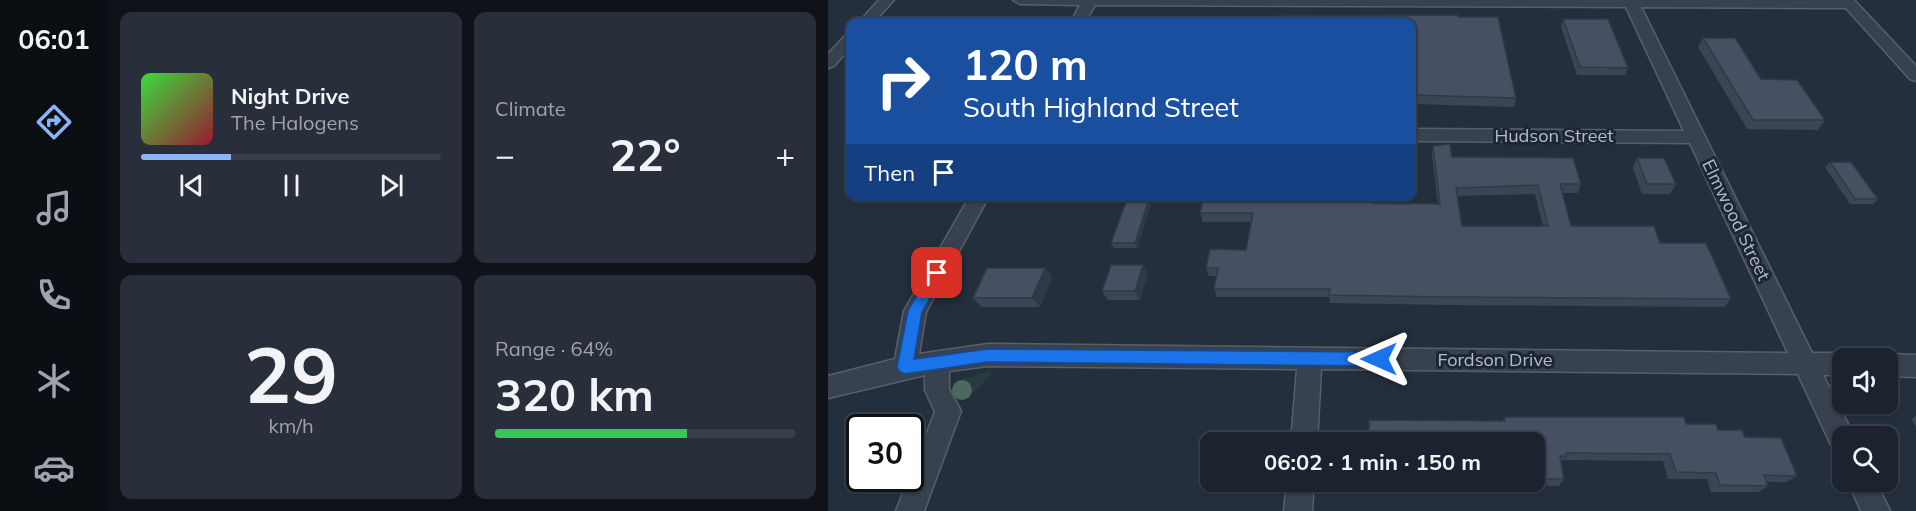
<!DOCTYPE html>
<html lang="en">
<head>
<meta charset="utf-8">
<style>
  body { margin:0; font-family:Mulish,sans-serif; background:#282f3a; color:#f1f3f6; height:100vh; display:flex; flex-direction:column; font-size:22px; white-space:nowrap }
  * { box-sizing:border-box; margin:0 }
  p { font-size:20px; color:#a0a4aa }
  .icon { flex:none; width:33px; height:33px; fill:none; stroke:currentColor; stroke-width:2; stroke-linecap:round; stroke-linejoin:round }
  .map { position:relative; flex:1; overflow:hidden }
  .panel { display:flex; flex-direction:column; gap:12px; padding:12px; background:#0f1319; width:720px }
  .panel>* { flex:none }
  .guide { position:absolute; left:18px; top:18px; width:570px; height:183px; border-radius:12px; box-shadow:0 2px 4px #0004,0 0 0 2px #39404a; background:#1a4fa0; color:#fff; overflow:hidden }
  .buttons { position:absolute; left:1004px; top:348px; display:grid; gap:12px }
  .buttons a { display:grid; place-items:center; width:66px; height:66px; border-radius:12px; background:#1b232e; box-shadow:0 2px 4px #0004,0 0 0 2px #39404a; font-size:30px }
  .speed { position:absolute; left:18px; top:414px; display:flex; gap:12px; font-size:30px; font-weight:700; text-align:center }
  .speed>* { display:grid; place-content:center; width:78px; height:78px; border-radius:50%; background:#1b232e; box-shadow:0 2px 4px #0004,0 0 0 2px #39404a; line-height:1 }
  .speed .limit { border:3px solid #111; border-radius:9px; background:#fff; color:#111 }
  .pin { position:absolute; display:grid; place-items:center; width:51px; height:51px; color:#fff; margin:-26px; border-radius:12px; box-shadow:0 3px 9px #0006 }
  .me { position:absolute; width:66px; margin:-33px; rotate:270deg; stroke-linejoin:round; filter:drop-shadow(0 0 4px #0008) }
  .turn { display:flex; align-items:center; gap:21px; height:126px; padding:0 18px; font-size:27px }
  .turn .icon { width:78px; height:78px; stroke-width:2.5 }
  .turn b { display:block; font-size:42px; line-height:51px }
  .then { display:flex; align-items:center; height:57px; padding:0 18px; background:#0003; gap:12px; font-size:22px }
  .big { font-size:45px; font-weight:700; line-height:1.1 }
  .panel .tile { flex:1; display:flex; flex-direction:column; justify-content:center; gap:9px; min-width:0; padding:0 21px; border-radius:12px; background:#282f3a }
  .panel .dial { align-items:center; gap:0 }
  .dial b { font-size:78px; line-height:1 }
  .song { display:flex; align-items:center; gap:18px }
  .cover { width:72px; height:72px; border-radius:9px; background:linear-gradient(135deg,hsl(120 70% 55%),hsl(350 70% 35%)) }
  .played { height:6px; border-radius:3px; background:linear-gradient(90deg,#8ab4f8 30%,#39404a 30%) }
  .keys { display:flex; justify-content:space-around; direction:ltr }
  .heat { display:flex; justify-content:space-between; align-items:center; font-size:33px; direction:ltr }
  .charge { height:9px; border-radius:4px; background:linear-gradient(90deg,#34c759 64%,#39404a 0) }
  .panel .tiles { flex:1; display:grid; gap:12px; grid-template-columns:repeat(2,1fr) }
  .trip { position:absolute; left:372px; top:432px; width:345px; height:60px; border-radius:12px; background:#1b232e; box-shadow:0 2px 4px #0004,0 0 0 2px #39404a; font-weight:700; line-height:60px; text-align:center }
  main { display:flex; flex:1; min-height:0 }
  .tab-bar { display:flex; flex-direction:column; width:108px; justify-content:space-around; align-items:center; background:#0b0e12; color:#a0a4aa }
  .tab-bar .icon { width:42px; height:42px }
  .tab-bar .active { color:#8ab4f8 }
  .tab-bar b { font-size:27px; color:#f1f3f6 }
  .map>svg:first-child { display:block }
  .green { fill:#263c3f }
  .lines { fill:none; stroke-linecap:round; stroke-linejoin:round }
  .minor-casing { stroke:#565f6c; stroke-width:3 }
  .minor { fill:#38414e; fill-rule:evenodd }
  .tree { fill:#4b6a5d }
  .wall { fill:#3b4654; fill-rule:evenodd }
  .shaded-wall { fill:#303945 }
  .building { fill:#455162; stroke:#303945; stroke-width:1.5; fill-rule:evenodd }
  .route { fill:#1a73e8; stroke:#114b97; stroke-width:1.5 }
  .labels { text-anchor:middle; stroke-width:6; stroke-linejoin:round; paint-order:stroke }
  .street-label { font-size:18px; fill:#b4bcc9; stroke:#1d2633 }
</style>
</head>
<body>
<main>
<nav class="tab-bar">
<b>06:01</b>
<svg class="icon active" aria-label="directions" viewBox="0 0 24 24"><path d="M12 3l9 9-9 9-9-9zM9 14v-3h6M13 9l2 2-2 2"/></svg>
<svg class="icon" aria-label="music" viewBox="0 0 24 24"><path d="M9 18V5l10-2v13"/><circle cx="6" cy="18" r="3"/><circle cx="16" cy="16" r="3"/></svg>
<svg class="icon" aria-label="phone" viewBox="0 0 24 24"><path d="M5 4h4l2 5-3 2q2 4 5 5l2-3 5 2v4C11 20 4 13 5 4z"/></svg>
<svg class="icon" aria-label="climate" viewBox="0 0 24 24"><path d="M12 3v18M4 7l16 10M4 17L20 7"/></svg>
<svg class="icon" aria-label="car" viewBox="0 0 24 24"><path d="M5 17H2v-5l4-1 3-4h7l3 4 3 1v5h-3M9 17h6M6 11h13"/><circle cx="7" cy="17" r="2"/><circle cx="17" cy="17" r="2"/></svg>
</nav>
<section class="panel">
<div class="tiles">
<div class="tile">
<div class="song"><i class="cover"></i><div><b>Night Drive</b><p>The Halogens</p></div></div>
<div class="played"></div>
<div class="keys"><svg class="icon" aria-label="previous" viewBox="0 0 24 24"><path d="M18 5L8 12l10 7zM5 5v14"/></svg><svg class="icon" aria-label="pause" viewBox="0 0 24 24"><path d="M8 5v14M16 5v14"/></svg><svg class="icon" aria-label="next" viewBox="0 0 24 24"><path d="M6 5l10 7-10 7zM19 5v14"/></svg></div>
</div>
<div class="tile"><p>Climate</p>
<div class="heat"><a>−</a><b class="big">22°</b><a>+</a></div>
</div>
<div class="tile dial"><b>29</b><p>km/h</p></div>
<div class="tile"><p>Range · 64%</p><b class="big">320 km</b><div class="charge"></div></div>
</div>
</section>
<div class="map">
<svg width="1088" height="511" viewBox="0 0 1088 511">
  <rect width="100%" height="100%" fill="#242f3e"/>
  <!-- green -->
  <path class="green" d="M162 371 163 375C153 385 141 402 125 397V388L135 379Z"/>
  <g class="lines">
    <defs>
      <path id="minor" d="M51 0H66L46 22H31Z
        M185 0H1026L1088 66V81L1082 79 1018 8 813 7 984 353H1014L1022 356 1023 358H1014V375H995L1026 436H1014V453L1005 449 970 374 493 369 489 442H463L469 369 160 366 121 371V389L133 411 96 511H68L107 412 97 390V375L0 398V376L67 359 76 311 142 196H161L98 312 91 354 160 344 960 353 862 143 584 141V129L856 131 798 7 267 5 257 22H243L252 5 192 4Z
        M22 34V48L6 66 0 68V54L17 36Z
        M1059 354 1088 355V377L1059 376V358H1050Z
        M459 482H486L484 511H456Z
        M1020 482H1048L1062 511H1033Z"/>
    </defs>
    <!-- minor casing -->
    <use href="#minor" class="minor-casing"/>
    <!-- minor -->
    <use href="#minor" class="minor"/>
  </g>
  <!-- trees -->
  <circle class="tree" cx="134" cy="390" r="10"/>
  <!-- wall -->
  <path class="wall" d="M630 17 688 98 686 107 584 104V22Z
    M735 19 800 68 797 75H749L733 27Z
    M875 38 933 79 997 120 990 130 919 129 870 47Z
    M605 146 624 157 753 184 750 193H734L743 226 832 243 903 299 896 307 618 305 502 303 501 297H389L386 289 389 276H381L378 268 418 250 423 222H375L372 213 545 203 610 204 604 155ZM707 194 715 226H634L629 196Z
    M809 158 848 184 842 194H814L805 168Z
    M1002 162 1050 199 1045 204H1022L997 167Z
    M323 204 309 248H286L283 243Z
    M315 265 320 274 312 300H280L274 291Z
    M217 268 224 277 212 307H153L145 298Z
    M1088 416V427L1083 419Z
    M676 417 858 424 890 430 917 437 969 476 958 482H939L940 486 930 492H883L879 479H840L835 461 735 460 733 463 736 479 731 486 695 485V482H706V442L675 421Z"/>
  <!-- shaded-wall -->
  <path class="shaded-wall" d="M321 199 323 204 309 248 307 243Z
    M315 265 320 274 312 300 307 291Z
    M217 268 224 277 212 307 204 298Z"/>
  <!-- building -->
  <path class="building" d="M630 15V17H670L688 98 584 95V22H442L444 16Z
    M735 19H780L800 68 752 67Z
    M875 38H907L933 79 969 80 997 120H925Z
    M622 144 624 157 745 158 753 184H732L743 226H826L832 243H878L903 299 620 297 501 295 502 289H386L390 268H378L382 249 418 250 425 213H372L376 196H545V203L612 204 605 146ZM710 185 720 226H634L628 188Z
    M809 158H836L848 184H819Z
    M1002 162H1023L1050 199H1027Z
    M299 199H321L307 243H283Z
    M283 265H315L307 291H274Z
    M159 268H217L204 298H145Z
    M676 417H856L858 424H888L890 430H914L917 437 953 438 969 476 936 475 940 486 892 485 888 473 848 472 842 454 738 453V456H732L736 479H706V442H541V420L677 421Z"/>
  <!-- route -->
  <path class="route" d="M109 267 116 273 94 312 86 359 160 349 551 352 557 354 559 359 557 364 551 366 160 362 77 374 72 372 69 367 80 311 104 269Z"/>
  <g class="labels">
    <!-- street labels -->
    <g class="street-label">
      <text x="726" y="142">Hudson Street</text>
      <text transform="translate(908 220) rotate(64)" y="6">Elmwood Street</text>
      <text x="667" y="366">Fordson Drive</text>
    </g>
  </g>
</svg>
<div class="buttons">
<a><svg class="icon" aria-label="sound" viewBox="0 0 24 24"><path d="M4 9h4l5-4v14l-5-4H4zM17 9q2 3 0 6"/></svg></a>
<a><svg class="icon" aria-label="search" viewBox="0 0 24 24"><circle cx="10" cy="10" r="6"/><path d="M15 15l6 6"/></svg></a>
</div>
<div class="speed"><div class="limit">30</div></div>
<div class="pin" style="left:109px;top:273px;background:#d93025"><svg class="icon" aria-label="arrive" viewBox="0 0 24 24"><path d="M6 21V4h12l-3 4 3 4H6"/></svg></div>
<svg class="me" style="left:551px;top:359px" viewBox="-20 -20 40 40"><path d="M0-17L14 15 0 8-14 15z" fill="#1a73e8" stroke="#fff" stroke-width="4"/></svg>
<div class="trip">06:02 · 1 min · 150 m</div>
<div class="guide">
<div class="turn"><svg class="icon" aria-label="right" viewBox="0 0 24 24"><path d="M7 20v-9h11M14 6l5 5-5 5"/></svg><div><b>120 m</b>South Highland Street</div></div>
<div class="then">Then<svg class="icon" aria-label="arrive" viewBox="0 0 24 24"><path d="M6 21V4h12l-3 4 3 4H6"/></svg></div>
</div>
</div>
</main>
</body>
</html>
